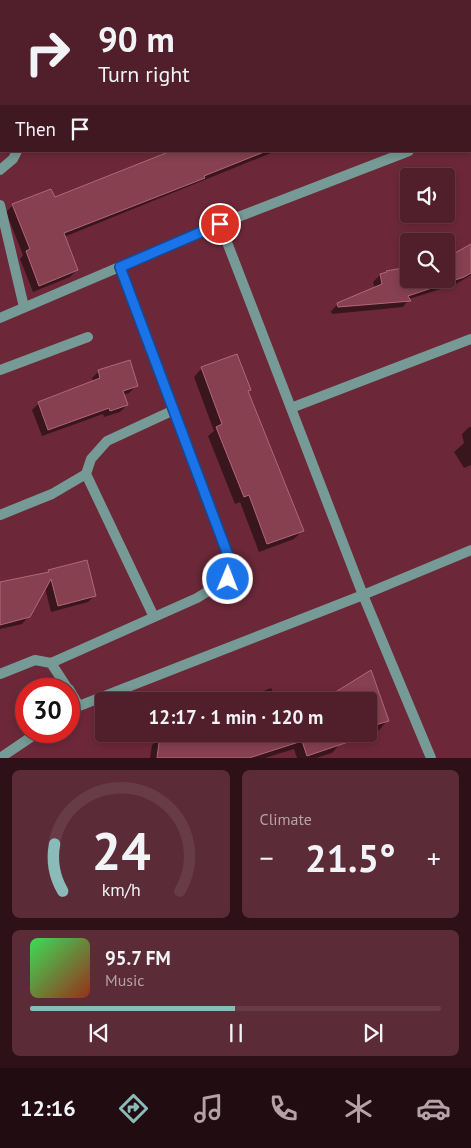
<!DOCTYPE html>
<html lang="en">
<head>
<meta charset="utf-8">
<style>
  body { margin:0; font-family:"PT Sans",sans-serif; background:#5b2b37; color:#f1f3f6; height:100vh; display:flex; flex-direction:column; font-size:19px; white-space:nowrap }
  * { box-sizing:border-box; margin:0 }
  p { font-size:16px; color:#b4a2a9 }
  .icon { flex:none; width:28px; height:28px; fill:none; stroke:currentColor; stroke-width:2; stroke-linecap:round; stroke-linejoin:round }
  .map { position:relative; height:758px; overflow:hidden }
  .side { display:flex; flex-direction:column; gap:12px; padding:12px; background:#2d1018; flex:1 }
  .side>* { flex:none }
  .hud { position:absolute; left:0px; top:0px; width:471px; height:152px; box-shadow:0 2px 8px #0003,0 0 0 1px #673c47; background:#511e2b; color:#f1f3f6; overflow:hidden }
  .buttons { position:absolute; left:400px; top:168px; display:grid; gap:10px }
  .buttons a { display:grid; place-items:center; width:55px; height:55px; border-radius:5px; background:#511e2b; box-shadow:0 2px 8px #0003,0 0 0 1px #673c47; font-size:25px }
  .speed { position:absolute; left:15px; top:678px; display:flex; gap:10px; font-size:25px; font-weight:700; text-align:center }
  .speed>* { display:grid; place-content:center; width:65px; height:65px; border-radius:50%; background:#511e2b; box-shadow:0 2px 8px #0003,0 0 0 1px #673c47; line-height:1 }
  .speed .limit { border:8px solid #d22; background:#fff; color:#111 }
  .pin { position:absolute; display:grid; place-items:center; width:42px; height:42px; color:#fff; margin:-21px; border:2px solid #fff; border-radius:50%; box-shadow:0 1px 5px #0007 }
  .me { position:absolute; width:55px; margin:-28px; rotate:1deg; stroke-linejoin:round; filter:drop-shadow(0 0 4px #0008) }
  .turn { display:flex; align-items:center; gap:18px; height:105px; padding:0 15px; font-size:22px }
  .turn .icon { width:65px; height:65px; stroke-width:2.5 }
  .turn b { display:block; font-size:35px; line-height:42px }
  .then { display:flex; align-items:center; height:48px; padding:0 15px; background:#0003; gap:10px; font-size:19px }
  .big { font-size:38px; font-weight:600; line-height:1.1 }
  .side .widget { flex:1; display:flex; flex-direction:column; justify-content:center; gap:8px; min-width:0; padding:0 18px; border-radius:8px; background:#5b2b37 }
  .side .dial { align-items:center; gap:0 }
  .dial svg { height:130px; overflow:visible; fill:none; stroke:#673c47; stroke-width:7; stroke-linecap:round; text-anchor:middle }
  .dial text { fill:#f1f3f6; stroke:none }
  .song { display:flex; align-items:center; gap:15px }
  .cover { width:60px; height:60px; border-radius:8px; background:linear-gradient(135deg,hsl(130 70% 55%),hsl(10 70% 35%)) }
  .played { height:5px; border-radius:2px; background:linear-gradient(90deg,#8bbbb9 50%,#673c47 50%) }
  .keys { display:flex; justify-content:space-around; direction:ltr }
  .heat { display:flex; justify-content:space-between; align-items:center; font-size:28px; direction:ltr }
  .side .tiles { flex:1; display:grid; gap:12px; grid-template-columns:1fr 1fr }
  .widget:last-child { grid-column:span 2 }
  .trip { position:absolute; left:95px; top:692px; width:282px; height:50px; border-radius:5px; background:#511e2b; box-shadow:0 2px 8px #0003,0 0 0 1px #673c47; font-weight:600; line-height:50px; text-align:center }
  .tabs { display:flex; height:80px; justify-content:space-around; align-items:center; background:#200c11; color:#b4a2a9 }
  .tabs .icon { width:35px; height:35px }
  .tabs .on { color:#8bbbb9 }
  .tabs b { font-size:22px; color:#f1f3f6 }
  .map>svg:first-child { display:block }
  .shadow { fill:#0007 }
  .building { fill:#864050; stroke:#b36776 }
  .lines { fill:none; stroke-linecap:round; stroke-linejoin:round }
  .minor { stroke:#769a95; stroke-width:10 }
  .route-casing { stroke:#114b97; stroke-width:12 }
  .route { stroke:#1a73e8; stroke-width:9 }
</style>
</head>
<body>
<div class="map">
<svg width="471" height="758" viewBox="0 0 471 758">
  <rect width="100%" height="100%" fill="#6c2839"/>
  <!-- shadow -->
  <path class="shadow" d="M194 0H241V1H194Z
    M470 15H471L470 62Z
    M174 151H276L64 237 77 270 70 277 33 292 20 259 23 255 6 212 13 205 54 199Z
    M471 245V275L456 284 409 299 403 307 332 314 331 311 338 304 375 289 373 282 380 275 387 272 409 268V279H446Z
    M202 368 247 392 302 531 294 539 259 552 240 502 235 504 208 436 214 431 194 377Z
    M99 371 136 386 129 393 123 395 127 405 120 412 104 417 103 414 42 436 32 410 39 403 93 382 92 378Z
    M469 427H471V465L464 468 454 452 464 443 462 434Z
    M49 571 95 595 88 602 51 612 45 588 29 616 22 624 0 629V582L47 573Z
    M370 672 387 721 379 730 369 732V701H325L330 697Z
    M271 688 278 701H238Z
    M172 734H364L339 741 340 744 332 753 316 758H297L294 749 265 758H150L152 745 161 736Z"/>
  <!-- building -->
  <path class="building" d="M171 151 264 152 204 176 205 178 64 233 78 270 39 286 26 251 30 249 12 204 51 189 55 197Z
    M471 244V273L464 277 408 296 411 301 338 307 337 303 382 284 380 274 387 272 386 271 409 267V279H446V258Z
    M237 354 251 390 248 391 304 531 267 544 249 495 244 497 216 427 222 424 201 367Z
    M130 360 138 386 123 391 128 405 110 411 109 408 48 430 38 402 100 378 98 370Z
    M87 560 96 596 58 606 51 579 30 617 0 625V582L49 572 48 570Z
    M371 670 389 721 369 727V701H334L329 696Z
    M167 734H300L301 735 300 734H362L363 737 307 756 302 741 249 758H157L160 735Z"/>
  <g class="lines">
    <!-- minor -->
    <path class="minor" d="M132 0V1
      M297 0V1
      M337 0V1
      M389 1 392 0
      M0 19 1 27
      M470 128H471
      M0 170 13 159 17 151
      M0 205 24 307
      M220 224 409 151
      M0 318 220 224 363 595 79 706 69 712
      M0 370 88 337
      M291 408 471 339
      M86 474 154 617
      M0 515 52 494 86 474 91 459 107 441 174 410
      M51 663 197 598 228 579 232 566 120 267
      M0 674 35 660 51 663 68 689
      M69 689 79 706
      M0 758 40 731
      M431 758 363 595 471 550"/>
  </g>
  <g class="lines">
    <defs>
      <path id="route" d="M220 224 120 267 232 566 228 579"/>
    </defs>
    <!-- route casing -->
    <use href="#route" class="route-casing"/>
    <!-- route -->
    <use href="#route" class="route"/>
  </g>
</svg>
<div class="buttons">
<a><svg class="icon" aria-label="sound" viewBox="0 0 24 24"><path d="M4 9h4l5-4v14l-5-4H4zM17 9q2 3 0 6"/></svg></a>
<a><svg class="icon" aria-label="search" viewBox="0 0 24 24"><circle cx="10" cy="10" r="6"/><path d="M15 15l6 6"/></svg></a>
</div>
<div class="speed"><div class="limit">30</div></div>
<div class="pin" style="left:220px;top:224px;background:#d93025"><svg class="icon" aria-label="arrive" viewBox="0 0 24 24"><path d="M6 21V4h12l-3 4 3 4H6"/></svg></div>
<svg class="me" style="left:228px;top:579px" viewBox="-20 -20 40 40"><circle r="17" fill="#1a73e8" stroke="#fff" stroke-width="3"/><path d="M0-11L8 9 0 5-8 9z" fill="#fff"/></svg>
<div class="trip">12:17 · 1 min · 120 m</div>
<div class="hud">
<div class="turn"><svg class="icon" aria-label="right" viewBox="0 0 24 24"><path d="M7 20v-9h11M14 6l5 5-5 5"/></svg><div><b>90 m</b>Turn right</div></div>
<div class="then">Then<svg class="icon" aria-label="arrive" viewBox="0 0 24 24"><path d="M6 21V4h12l-3 4 3 4H6"/></svg></div>
</div>
</div>
<section class="side">
<div class="tiles">
<div class="widget dial"><svg viewBox="0 0 100 80">
<path d="M14 69A42 42 0 1 1 86 69"/>
<path d="M14 69A42 42 0 0 1 9 40" stroke="#8bbbb9"/>
<text x="50" y="56" font-size="32" font-weight="700">24</text>
<text x="50" y="72" font-size="11">km/h</text>
</svg></div>
<div class="widget"><p>Climate</p>
<div class="heat"><a>−</a><b class="big">21.5°</b><a>+</a></div>
</div>
<div class="widget">
<div class="song"><i class="cover"></i><div><b>95.7 FM</b><p>Music</p></div></div>
<div class="played"></div>
<div class="keys"><svg class="icon" aria-label="previous" viewBox="0 0 24 24"><path d="M18 5L8 12l10 7zM5 5v14"/></svg><svg class="icon" aria-label="pause" viewBox="0 0 24 24"><path d="M8 5v14M16 5v14"/></svg><svg class="icon" aria-label="next" viewBox="0 0 24 24"><path d="M6 5l10 7-10 7zM19 5v14"/></svg></div>
</div>
</div>
</section>
<nav class="tabs">
<b>12:16</b>
<svg class="icon on" aria-label="directions" viewBox="0 0 24 24"><path d="M12 3l9 9-9 9-9-9zM9 14v-3h6M13 9l2 2-2 2"/></svg>
<svg class="icon" aria-label="music" viewBox="0 0 24 24"><path d="M9 18V5l10-2v13"/><circle cx="6" cy="18" r="3"/><circle cx="16" cy="16" r="3"/></svg>
<svg class="icon" aria-label="phone" viewBox="0 0 24 24"><path d="M5 4h4l2 5-3 2q2 4 5 5l2-3 5 2v4C11 20 4 13 5 4z"/></svg>
<svg class="icon" aria-label="climate" viewBox="0 0 24 24"><path d="M12 3v18M4 7l16 10M4 17L20 7"/></svg>
<svg class="icon" aria-label="car" viewBox="0 0 24 24"><path d="M5 17H2v-5l4-1 3-4h7l3 4 3 1v5h-3M9 17h6M6 11h13"/><circle cx="7" cy="17" r="2"/><circle cx="17" cy="17" r="2"/></svg>
</nav>
</body>
</html>
